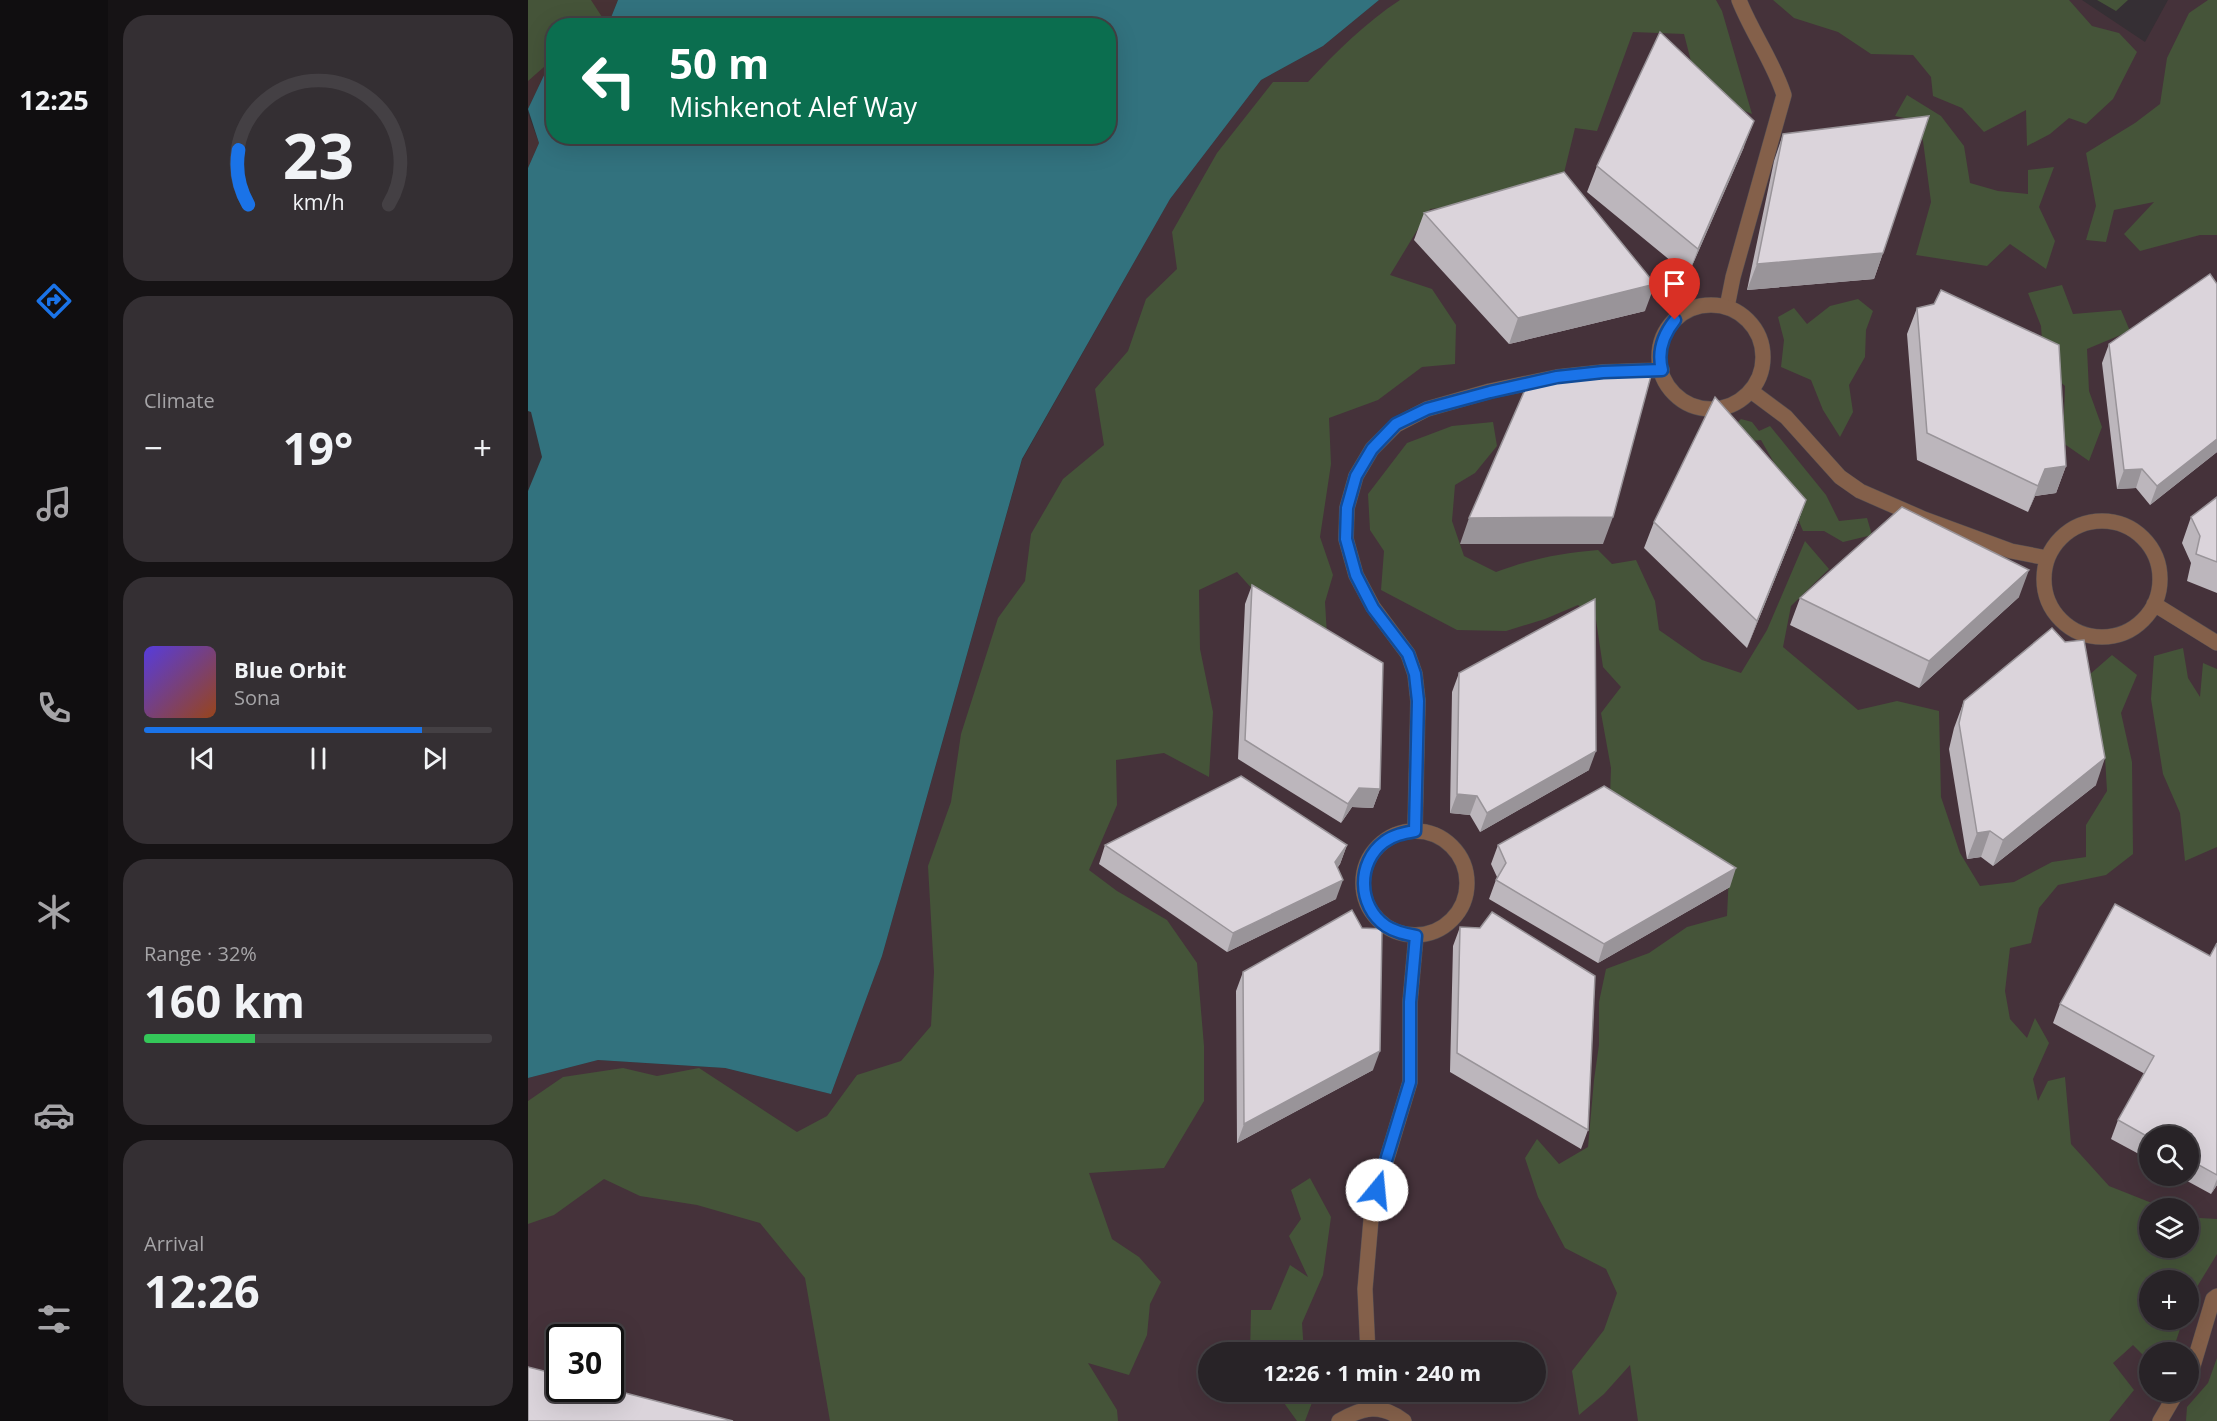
<!DOCTYPE html>
<html lang="en">
<head>
<meta charset="utf-8">
<style>
  body { margin:0; font-family:"Open Sans",sans-serif; background:#342f33; color:#f1f3f6; height:100vh; display:flex; flex-direction:column; font-size:22px; white-space:nowrap }
  * { box-sizing:border-box; margin:0 }
  p { font-size:20px; color:#a5a4a7 }
  .icon { flex:none; width:33px; height:33px; fill:none; stroke:currentColor; stroke-width:2; stroke-linecap:round; stroke-linejoin:round }
  .map { position:relative; flex:1; overflow:hidden }
  .details { display:flex; flex-direction:column; gap:15px; padding:15px; background:#161315; width:420px }
  .details>* { flex:none }
  .banner { position:absolute; left:18px; top:18px; width:570px; height:126px; border-radius:24px; box-shadow:0 6px 24px #0002,0 0 0 2px #444044; background:#0b6e4f; color:#fff; overflow:hidden }
  .buttons { position:absolute; left:1611px; top:1126px; display:grid; gap:12px }
  .buttons a { display:grid; place-items:center; width:60px; height:60px; border-radius:50%; background:#282327; box-shadow:0 6px 24px #0002,0 0 0 2px #444044; font-size:30px }
  .speed { position:absolute; left:18px; top:1324px; display:flex; gap:12px; font-size:30px; font-weight:700; text-align:center }
  .speed>* { display:grid; place-content:center; width:78px; height:78px; border-radius:50%; background:#282327; box-shadow:0 6px 24px #0002,0 0 0 2px #444044; line-height:1 }
  .speed .limit { border:3px solid #111; border-radius:9px; background:#fff; color:#111 }
  .pin { position:absolute; display:grid; place-items:center; width:51px; height:51px; color:#fff; margin:-62px -26px; border-radius:50% 50% 50% 0; rotate:-45deg; box-shadow:0 0 6px #0007 }
  .pin .icon { rotate:45deg }
  .me { position:absolute; width:66px; margin:-33px; rotate:17deg; stroke-linejoin:round; filter:drop-shadow(0 0 4px #0008) }
  .turn { display:flex; align-items:center; gap:21px; height:126px; padding:0 24px; font-size:27px }
  .turn .icon { width:78px; height:78px; stroke-width:2.5 }
  .turn b { display:block; font-size:42px; line-height:51px }
  .big { font-size:45px; font-weight:700; line-height:1.1 }
  .details .widget { flex:1; display:flex; flex-direction:column; justify-content:center; gap:9px; min-width:0; padding:0 21px; border-radius:24px; background:#342f33 }
  .details .dial { align-items:center; gap:0 }
  .dial svg { height:156px; overflow:visible; fill:none; stroke:#444044; stroke-width:7; stroke-linecap:round; text-anchor:middle }
  .dial text { fill:#f1f3f6; stroke:none }
  .song { display:flex; align-items:center; gap:18px }
  .cover { width:72px; height:72px; border-radius:9px; background:linear-gradient(135deg,hsl(250 70% 55%),hsl(20 70% 35%)) }
  .played { height:6px; border-radius:3px; background:linear-gradient(90deg,#1a73e8 80%,#444044 80%) }
  .keys { display:flex; justify-content:space-around; direction:ltr }
  .heat { display:flex; justify-content:space-between; align-items:center; font-size:33px; direction:ltr }
  .charge { height:9px; border-radius:4px; background:linear-gradient(90deg,#34c759 32%,#444044 0) }
  .trip { position:absolute; left:670px; top:1342px; width:348px; height:60px; border-radius:30px; background:#282327; box-shadow:0 6px 24px #0002,0 0 0 2px #444044; font-weight:700; line-height:60px; text-align:center }
  main { display:flex; flex:1; min-height:0 }
  .dock { display:flex; flex-direction:column; width:108px; justify-content:space-around; align-items:center; background:#100e10; color:#a5a4a7 }
  .dock .icon { width:42px; height:42px }
  .dock .selected { color:#1a73e8 }
  .dock b { font-size:27px; color:#f1f3f6 }
  .map>svg:first-child { display:block }
  .commercial { fill:#473235 }
  .education { fill:#45323a; fill-rule:evenodd }
  .green { fill:#455439 }
  .water { fill:#32727e }
  .lines { fill:none; stroke-linecap:round; stroke-linejoin:round }
  .service-casing { stroke:#534d52; stroke-width:16 }
  .minor-casing { stroke:#534d52; stroke-width:16 }
  .service { stroke:#84604a; stroke-width:15 }
  .minor { stroke:#84604a; stroke-width:15 }
  .wall { fill:#bcb6bc }
  .shaded-wall { fill:#999499 }
  .building { fill:#dbd4db; stroke:#999499; stroke-width:1.5 }
  .route-casing { stroke:#114b97; stroke-width:15 }
  .route { stroke:#1a73e8; stroke-width:10 }
</style>
</head>
<body>
<main>
<nav class="dock">
<b>12:25</b>
<svg class="icon selected" aria-label="directions" viewBox="0 0 24 24"><path d="M12 3l9 9-9 9-9-9zM9 14v-3h6M13 9l2 2-2 2"/></svg>
<svg class="icon" aria-label="music" viewBox="0 0 24 24"><path d="M9 18V5l10-2v13"/><circle cx="6" cy="18" r="3"/><circle cx="16" cy="16" r="3"/></svg>
<svg class="icon" aria-label="phone" viewBox="0 0 24 24"><path d="M5 4h4l2 5-3 2q2 4 5 5l2-3 5 2v4C11 20 4 13 5 4z"/></svg>
<svg class="icon" aria-label="climate" viewBox="0 0 24 24"><path d="M12 3v18M4 7l16 10M4 17L20 7"/></svg>
<svg class="icon" aria-label="car" viewBox="0 0 24 24"><path d="M5 17H2v-5l4-1 3-4h7l3 4 3 1v5h-3M9 17h6M6 11h13"/><circle cx="7" cy="17" r="2"/><circle cx="17" cy="17" r="2"/></svg>
<svg class="icon" aria-label="filters" viewBox="0 0 24 24"><path d="M4 7h16M4 17h16"/><circle cx="9" cy="7" r="2"/><circle cx="15" cy="17" r="2"/></svg>
</nav>
<section class="details">
<div class="widget dial"><svg viewBox="0 0 100 80">
<path d="M14 69A42 42 0 1 1 86 69"/>
<path d="M14 69A42 42 0 0 1 9 41" stroke="#1a73e8"/>
<text x="50" y="56" font-size="32" font-weight="700">23</text>
<text x="50" y="72" font-size="11">km/h</text>
</svg></div>
<div class="widget"><p>Climate</p>
<div class="heat"><a>−</a><b class="big">19°</b><a>+</a></div>
</div>
<div class="widget">
<div class="song"><i class="cover"></i><div><b>Blue Orbit</b><p>Sona</p></div></div>
<div class="played"></div>
<div class="keys"><svg class="icon" aria-label="previous" viewBox="0 0 24 24"><path d="M18 5L8 12l10 7zM5 5v14"/></svg><svg class="icon" aria-label="pause" viewBox="0 0 24 24"><path d="M8 5v14M16 5v14"/></svg><svg class="icon" aria-label="next" viewBox="0 0 24 24"><path d="M6 5l10 7-10 7zM19 5v14"/></svg></div>
</div>
<div class="widget"><p>Range · 32%</p><b class="big">160 km</b><div class="charge"></div></div>
<div class="widget"><p>Arrival</p><b class="big">12:26</b></div>
</section>
<div class="map">
<svg width="1689" height="1421" viewBox="0 0 1689 1421">
  <rect width="100%" height="100%" fill="#352f34"/>
  <!-- commercial -->
  <path class="commercial" d="M0 0H90L80 25 26 26 25 67 18 71 0 109Z
    M0 114 11 143 0 168Z"/>
  <!-- education -->
  <path class="education" d="M851 0H1554L1617 42 1640 0H1689V1421H0V1078L70 1060 197 1068 303 1094 354 956 494 460 642 199 733 80 795 46ZM1622 1137H1660V1176H1622ZM1622 1209H1660V1248H1622ZM1622 1281H1660V1320H1622ZM32 1338H82V1389H32ZM681 1353H1008V1392H681ZM1622 1353H1660V1392H1622Z"/>
  <!-- green -->
  <path class="green" d="M0 0H63L76 20 69 25 26 26 25 59 0 81Z
    M872 0H1188L1194 11 1224 114 1197 103 1167 77 1156 34 1105 32 1069 131 1047 128 1036 173 945 204 902 209 862 275 904 289 928 325 927 364 894 367 850 400 801 418 803 464 792 537 805 575 797 602 799 636 744 611 709 572 671 590 672 649 685 712 681 777 636 753 588 760 589 805 561 870 589 891 639 920 669 963 676 1046V1101L636 1168 561 1173 584 1239 611 1257 633 1282 622 1304 619 1335 601 1375 560 1363 589 1410 590 1421H302L277 1278 232 1223 169 1205 112 1196 76 1179 26 1215 0 1224V1101L35 1077 95 1068 129 1076 171 1068 269 1132 299 1116 329 1075 373 1061 403 1026 406 972 400 866 423 802 433 734 470 618 497 581 503 534 535 479 576 445 567 389 600 351 618 299 649 269 644 232 689 153 745 82H780C809 51 837 23 872 0Z
    M1245 0H1541L1564 26 1591 33 1609 52 1585 99 1558 124 1541 118 1522 134 1499 146 1498 110 1456 132 1434 108 1405 96 1403 77 1385 55 1343 54 1310 32 1266 18Z
    M1569 0H1600L1588 11Z
    M1680 0H1689V235H1672L1612 251 1596 234 1626 202 1586 210 1578 242 1558 240 1568 206 1558 153 1607 123 1632 104 1639 58 1661 13Z
    M1379 95 1413 116 1436 146 1442 183 1470 191 1500 194V170L1526 167 1511 207 1527 241 1518 269 1482 244 1459 266 1388 255 1403 202 1395 141 1387 120 1367 116Z
    M1534 285 1545 314 1593 310 1602 331 1559 349 1561 391 1574 427 1561 461 1535 443 1537 386 1516 368 1513 326 1500 293Z
    M1330 299 1345 311 1338 330 1337 357 1321 385 1325 412 1312 437 1295 410 1283 380 1253 367 1256 340 1250 317 1266 308 1279 324 1302 306Z
    M1213 419 1224 422 1231 431 1242 426 1298 495 1311 521 1339 518 1344 535 1315 542 1296 531H1275L1249 468 1233 440 1213 442 1202 430Z
    M965 422 969 446 947 473 927 485 924 521 936 556 968 572C1004 559 1032 553 1070 550L1084 564 1108 560 1127 601 1131 630 1174 660 1213 673 1239 630 1277 541 1301 569 1263 606 1255 647 1330 710 1369 701 1411 711 1413 797 1432 853 1452 886 1486 882 1524 862 1558 857V825L1579 791 1577 757 1553 682 1584 655 1609 675 1593 713 1604 762 1605 854 1578 875 1530 885 1511 908 1503 943 1482 948 1477 991 1482 1019 1499 1038 1507 1018 1521 1043 1505 1079 1510 1101 1520 1081 1537 1077 1543 1144 1581 1186 1639 1209H1622V1248H1660L1661 1215 1672 1218 1689 1219V1254L1661 1300 1660 1281H1622V1320H1655L1644 1353H1622L1621 1361 1605 1345 1585 1363 1606 1390 1581 1421H1110L1102 1365 1076 1394 1051 1415 1044 1371 1076 1330 1089 1293 1078 1269 1037 1248 1010 1197 997 1158 1009 1139 1031 1164 1060 1147 1066 1080 1071 1045V1002L1078 969 1121 953 1159 927 1199 916 1201 874 1082 796 1083 768 1073 713 1093 687 1075 667 1068 620 1050 605 1017 619 978 631 929 630 853 590 856 551 842 530 840 494 879 443 924 426Z
    M1655 648 1660 678 1672 697 1675 663 1689 669V847L1657 861 1652 813 1635 774 1623 699 1626 656Z
    M782 1178 803 1217 795 1275 774 1323 776 1353H722L723 1310H743L762 1265 780 1277 761 1236 773 1219 763 1190Z
    M1689 1358V1421H1658L1659 1407 1680 1383Z
    M744 1392H788L777 1421H769L751 1396Z"/>
  <!-- water -->
  <path class="water" d="M90 0H851L795 46 733 80 642 199 494 459 354 956 303 1094 197 1068 70 1060 0 1078V491L14 457 3 412 0 411V168L11 143 0 109 18 71 25 67 26 136H580V26L80 25Z"/>
  <g class="lines">
    <defs>
      <path id="service" d="M1199 307 1205 277 1256 95C1245 61 1224 33 1211 0"/>
      <path id="minor" d="M1131 357a52 52 0 1 1 104 0a52 52 0 1 1-104 0Z
        M1223 391 1258 417 1312 477 1332 491 1396 519 1483 551 1519 558
        M1516 579a58 58 0 1 1 116 0a58 58 0 1 1-116 0Z
        M1626 604 1689 643
        M887 831 890 701 887 674 880 654 845 607 828 575 818 539 819 508 828 476 844 449 868 425 899 409 962 391 1029 377 1075 372 1134 370
        M835 883a52 52 0 1 1 104 0a52 52 0 1 1-104 0Z
        M840 1353 837 1289 844 1208 882 1082V1002L888 936
        M1660 1374 1665 1366 1685 1299 1689 1296
        M842 1392 843 1408
        M811 1421C835 1407 853 1403 876 1421
        M1632 1421 1649 1392"/>
    </defs>
    <!-- service casing -->
    <use href="#service" class="service-casing"/>
    <!-- minor casing -->
    <use href="#minor" class="minor-casing"/>
    <!-- service -->
    <use href="#service" class="service"/>
    <!-- minor -->
    <use href="#minor" class="minor"/>
  </g>
  <!-- wall -->
  <path class="wall" d="M1255 134 1355 253 1346 279 1219 290 1246 161Z
    M1216 147 1160 275 1059 192 1069 166Z
    M896 213 1117 311 981 344 886 240Z
    M1389 308 1538 466 1528 493 1507 496 1500 512 1389 460 1379 334Z
    M1581 344 1689 452 1622 505 1608 488 1589 489 1574 363Z
    M1689 497V593L1659 581 1663 563 1654 543 1663 517Z
    M1278 500 1268 527 1219 648 1116 548 1126 522Z
    M724 585 852 789 845 808 824 807 813 823 710 759 717 604Z
    M1491 597 1391 688 1262 625 1272 598Z
    M931 673 1061 770 952 832 942 815 922 813 924 692Z
    M1436 701 1568 785 1465 866 1453 857 1439 859 1421 749 1426 728Z
    M577 845H819L812 864 810 867 808 899 699 952 571 864Z
    M970 845 1202 887 1070 963 961 899 969 877 963 864Z
    M932 927 1060 1130 1053 1149 922 1072 925 946Z
    M1689 943V1185L1683 1194 1650 1176H1660V1137H1622V1160L1583 1139 1590 1120 1617 1074 1525 1023 1532 1004 1682 956Z
    M715 972 845 1070 709 1143 708 991Z"/>
  <!-- shaded-wall -->
  <path class="shaded-wall" d="M1226 121 1216 147 1160 275 1170 249Z
    M1355 253 1346 279 1219 290 1229 264Z
    M1127 284 1117 311 981 344 990 318Z
    M1689 439V452L1622 505 1629 486Z
    M1538 466 1528 493 1507 496 1500 512 1510 486 1517 469Z
    M1614 469 1608 488 1589 489 1596 470Z
    M1278 500 1268 527 1219 648 1229 621Z
    M1085 517 1075 544H932L941 518Z
    M1501 570 1491 597 1391 688 1401 661Z
    M1068 751 1061 770 952 832 959 813Z
    M1577 758 1568 785 1465 866 1475 840Z
    M831 788 852 789 845 808 824 807 813 823 820 804Z
    M929 794 949 796 942 815 922 813Z
    M1462 831 1453 857 1439 859 1449 833Z
    M819 845 812 864 800 880 807 862Z
    M1208 868 1202 887 1070 963 1076 944Z
    M815 880 808 899 699 952 705 933Z
    M852 1051 845 1070 709 1143 716 1124Z
    M1689 1179V1185L1683 1194Z"/>
  <!-- building -->
  <path class="building" d="M1132 32 1226 121 1170 249 1069 166Z
    M1401 116 1355 253 1229 264 1255 134Z
    M1036 172 1127 284 990 318 896 213Z
    M1682 274 1689 284V439L1629 486 1614 469 1596 470 1581 344Z
    M1413 290 1531 345 1538 466 1517 469 1510 486 1399 433 1389 308 1406 304Z
    M1124 372 1085 517 941 518 999 385Z
    M1187 397 1278 500 1229 621 1126 522Z
    M1689 497V562L1668 554 1672 536 1663 517Z
    M1374 507 1501 570 1401 661 1272 598Z
    M724 585 855 663 852 789 831 788 820 804 717 740Z
    M1067 599 1068 751 959 813 949 796 929 794 931 673Z
    M1524 628 1537 642 1556 640 1577 758 1475 840 1462 831 1449 833 1431 723 1436 701Z
    M713 776 819 845 807 862 815 880 705 933 577 845Z
    M1076 786 1208 868 1076 944 968 880 978 863 970 845Z
    M1587 904 1682 956 1689 943V1175L1660 1159V1137L1622 1138 1590 1120 1626 1056 1532 1004Z
    M824 910 834 928 854 929 852 1051 716 1124 715 972Z
    M964 912 1067 976 1060 1130 929 1053 932 927 952 928Z
    M0 1367 32 1375V1389H82L205 1421H0Z"/>
  <g class="lines">
    <defs>
      <path id="route" d="M849 1190 882 1082V1002L888 936C877 934 867 932 858 926 829 906 829 862 856 842 865 835 876 833 887 831L890 701 887 674 880 654 845 608 828 575 818 539 819 508 828 476 844 449 868 424 899 409 962 392 1029 377 1075 372 1134 370C1129 351 1135 335 1147 320"/>
    </defs>
    <!-- route casing -->
    <use href="#route" class="route-casing"/>
    <!-- route -->
    <use href="#route" class="route"/>
  </g>
</svg>
<div class="buttons">
<a><svg class="icon" aria-label="search" viewBox="0 0 24 24"><circle cx="10" cy="10" r="6"/><path d="M15 15l6 6"/></svg></a>
<a><svg class="icon" aria-label="layers" viewBox="0 0 24 24"><path d="M12 4l9 5-9 5-9-5zM3 14l9 5 9-5"/></svg></a>
<a>+</a>
<a>−</a>
</div>
<div class="speed"><div class="limit">30</div></div>
<div class="pin" style="left:1147px;top:320px;background:#d93025"><svg class="icon" aria-label="arrive" viewBox="0 0 24 24"><path d="M6 21V4h12l-3 4 3 4H6"/></svg></div>
<svg class="me" style="left:849px;top:1190px" viewBox="-20 -20 40 40"><circle r="19" fill="#fff"/><path d="M0-13L10 11 0 6-10 11z" fill="#1a73e8"/></svg>
<div class="trip">12:26 · 1 min · 240 m</div>
<div class="banner">
<div class="turn"><svg class="icon" aria-label="left" viewBox="0 0 24 24"><path d="M17 20v-9H6M10 6l-5 5 5 5"/></svg><div><b>50 m</b>Mishkenot Alef Way</div></div>
</div>
</div>
</main>
</body>
</html>
